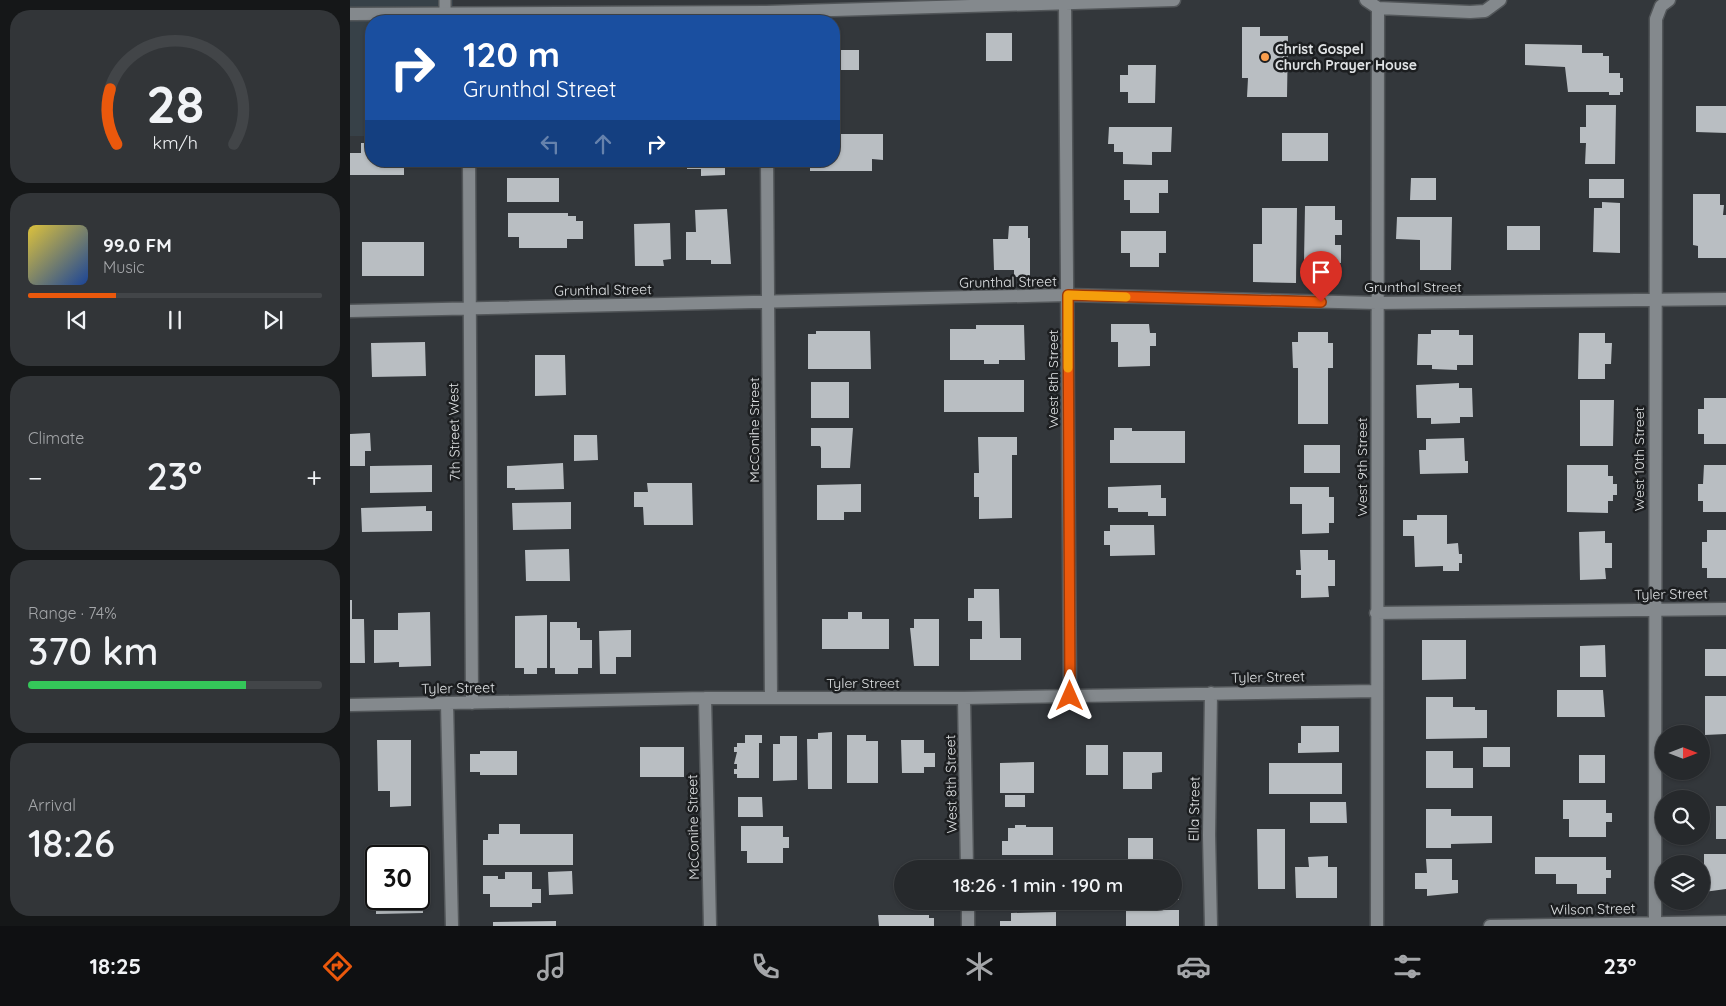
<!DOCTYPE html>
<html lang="en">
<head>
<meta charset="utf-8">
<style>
  body { margin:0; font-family:Quicksand,sans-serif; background:#323538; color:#f1f3f6; height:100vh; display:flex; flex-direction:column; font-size:19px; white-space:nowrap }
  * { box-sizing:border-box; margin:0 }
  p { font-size:16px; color:#a4a6a9 }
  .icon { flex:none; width:28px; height:28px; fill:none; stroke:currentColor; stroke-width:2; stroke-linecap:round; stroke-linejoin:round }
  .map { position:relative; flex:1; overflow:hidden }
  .details { display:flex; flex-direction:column; gap:10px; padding:10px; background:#151718; width:350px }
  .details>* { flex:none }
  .hud { position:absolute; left:15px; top:15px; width:475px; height:152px; border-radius:20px; box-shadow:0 1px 4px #0004,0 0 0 1px #424548; background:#1a4fa0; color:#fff; overflow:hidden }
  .needle { width:32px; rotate:90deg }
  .buttons { position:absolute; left:1305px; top:725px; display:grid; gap:10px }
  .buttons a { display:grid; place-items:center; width:55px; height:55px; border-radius:50%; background:#26292c; box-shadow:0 1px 4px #0004,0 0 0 1px #424548; font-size:25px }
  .speed { position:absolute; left:15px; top:845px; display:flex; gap:10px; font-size:25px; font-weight:700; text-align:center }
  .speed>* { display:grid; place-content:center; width:65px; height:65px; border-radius:50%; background:#26292c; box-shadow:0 1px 4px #0004,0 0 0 1px #424548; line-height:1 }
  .speed .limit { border:2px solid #111; border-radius:8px; background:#fff; color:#111 }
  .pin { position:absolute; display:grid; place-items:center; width:42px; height:42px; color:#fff; margin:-51px -21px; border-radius:50% 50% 50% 0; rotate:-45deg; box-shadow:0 0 5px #0007 }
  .pin .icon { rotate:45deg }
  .me { position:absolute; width:55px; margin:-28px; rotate:0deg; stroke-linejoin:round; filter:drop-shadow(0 0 4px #0008) }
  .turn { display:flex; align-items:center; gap:18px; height:105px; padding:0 15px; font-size:22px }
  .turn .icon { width:65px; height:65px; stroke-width:2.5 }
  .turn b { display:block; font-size:35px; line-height:42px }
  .lanes { display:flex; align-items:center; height:48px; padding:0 15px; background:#0003; justify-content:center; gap:25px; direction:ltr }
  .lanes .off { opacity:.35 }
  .big { font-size:38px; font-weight:600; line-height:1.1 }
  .details .tile { flex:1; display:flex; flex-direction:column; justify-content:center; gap:8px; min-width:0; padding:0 18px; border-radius:20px; background:#323538 }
  .details .dial { align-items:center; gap:0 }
  .dial svg { height:130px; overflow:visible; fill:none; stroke:#424548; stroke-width:7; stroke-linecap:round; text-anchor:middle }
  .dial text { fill:#f1f3f6; stroke:none }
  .song { display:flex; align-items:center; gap:15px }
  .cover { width:60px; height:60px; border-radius:8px; background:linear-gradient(135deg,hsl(50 70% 55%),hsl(220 70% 35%)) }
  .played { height:5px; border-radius:2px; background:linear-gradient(90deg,#ea580c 30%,#424548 30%) }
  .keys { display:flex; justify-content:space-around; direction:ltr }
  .heat { display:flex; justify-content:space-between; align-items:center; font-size:28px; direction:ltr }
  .charge { height:8px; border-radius:4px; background:linear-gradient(90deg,#34c759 74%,#424548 0) }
  .trip { position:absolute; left:544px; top:860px; width:288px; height:50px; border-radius:25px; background:#26292c; box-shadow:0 1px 4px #0004,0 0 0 1px #424548; font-weight:600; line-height:50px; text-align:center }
  .tabs { display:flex; height:80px; justify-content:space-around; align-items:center; background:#0f1012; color:#a4a6a9 }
  .tabs .icon { width:35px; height:35px }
  .tabs .active { color:#ea580c }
  .tabs b { font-size:22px; color:#f1f3f6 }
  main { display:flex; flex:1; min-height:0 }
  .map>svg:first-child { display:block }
  .built { fill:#374148 }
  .building { fill:#b9bec2 }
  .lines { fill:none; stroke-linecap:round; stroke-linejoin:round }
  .service-casing { stroke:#525659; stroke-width:14 }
  .minor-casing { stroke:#525659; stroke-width:15 }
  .service { stroke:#84898d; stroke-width:11 }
  .minor { stroke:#84898d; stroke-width:12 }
  .route-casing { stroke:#983908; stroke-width:12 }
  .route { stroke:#ea580c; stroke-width:9 }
  .slow { stroke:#f59e0b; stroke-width:9 }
  .poi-dot { fill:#fa9f4e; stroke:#1c1e20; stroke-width:2 }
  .labels { text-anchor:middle; stroke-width:5; stroke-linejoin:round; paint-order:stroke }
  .poi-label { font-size:14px; font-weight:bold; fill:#e0e3e5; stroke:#1c1e20; text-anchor:start }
  .street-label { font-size:14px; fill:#e0e3e5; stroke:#1c1e20 }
</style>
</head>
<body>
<main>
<section class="details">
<div class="tile dial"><svg viewBox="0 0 100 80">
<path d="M14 69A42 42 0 1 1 86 69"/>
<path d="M14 69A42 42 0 0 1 10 35" stroke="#ea580c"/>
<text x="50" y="56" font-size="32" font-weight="700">28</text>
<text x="50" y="72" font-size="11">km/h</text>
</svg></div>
<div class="tile">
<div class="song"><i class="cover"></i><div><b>99.0 FM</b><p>Music</p></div></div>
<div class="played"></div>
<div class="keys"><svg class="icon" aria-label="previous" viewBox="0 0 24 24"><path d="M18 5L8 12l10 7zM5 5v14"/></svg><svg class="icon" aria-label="pause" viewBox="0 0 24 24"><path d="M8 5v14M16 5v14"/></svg><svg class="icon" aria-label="next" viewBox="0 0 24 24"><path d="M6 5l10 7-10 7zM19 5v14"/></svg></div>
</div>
<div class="tile"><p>Climate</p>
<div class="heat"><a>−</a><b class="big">23°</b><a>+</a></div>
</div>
<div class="tile"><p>Range · 74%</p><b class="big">370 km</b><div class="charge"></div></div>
<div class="tile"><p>Arrival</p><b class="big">18:26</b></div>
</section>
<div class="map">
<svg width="1376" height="926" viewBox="0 0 1376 926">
  <rect width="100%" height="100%" fill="#33373b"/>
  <!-- built -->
  <path class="built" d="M0 0H103V21H21V136H0Z"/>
  <!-- building -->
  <path class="building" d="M892 27H910V36H938L937 97H897L898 78H892Z
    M636 33H662V61H636Z
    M1175 44 1232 45V53H1253V56H1259V73H1270V78H1273V92H1270V95H1259V92H1218L1215 67 1175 65Z
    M484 50H509V70H489V74H484Z
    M778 65H806L805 103H778V92H770V75H778Z
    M1236 105H1266L1265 164H1235L1236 143H1230V127H1236Z
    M1346 106H1376V133L1346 132Z
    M759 127H822L821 152H802V165L773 164V152H764V144H758Z
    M932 133H978V161H932Z
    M484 134H533V160L522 159V171H460V161H484Z
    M11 143H21V161H54V175H0V153H11Z
    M337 161H375V175L351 176V169H337Z
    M157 178H209V202H157Z
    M1061 178H1086V200H1060Z
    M1239 179H1274V198H1239Z
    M774 180H818V193H809V213H780V200H774Z
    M1343 194H1370V205H1374L1373 215H1376V258H1348V246L1343 245Z
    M1252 202 1270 203V253L1243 252 1244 208H1252Z
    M955 206H985V220H992V235H985V245H991V263L954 262Z
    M912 208H947L946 283 903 282V244H912Z
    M377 209 381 264H361V260H336V232H346L345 210Z
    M158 213H218V216H226V221H233V239H217V248H169V237H158Z
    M1047 217H1102L1101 270H1070V240L1046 239Z
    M320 223 321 259 313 260 314 266H285L284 224Z
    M659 226H678V238H680V277H664V270H644L643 239H658Z
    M1157 226H1190V250H1157Z
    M771 231H816V253H809V267H780V253H771Z
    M12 242H74V276H12Z
    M761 324H799L800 333H806V346H800V366L768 367V342H761Z
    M626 325H674L675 360H649V364H634V360H600V329H626Z
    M1081 330H1109V335H1123V365H1107V370L1082 369V365H1067L1068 334H1081Z
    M466 331H520L521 369H458V334H466Z
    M948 332H978V343H983V368H978V424H948V368H943L942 342H948Z
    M1229 333H1255V343H1262L1261 364H1255V379H1228Z
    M75 342 76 376 22 377 21 343Z
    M185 355H215L216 395 185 396Z
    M594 380H674V412H594Z
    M461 382H499V418H461Z
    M1109 383V388H1122L1123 417H1110V423L1081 424V418H1067L1066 385Z
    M1354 398H1376V444H1354V434H1348V409H1354Z
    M1230 400H1264L1263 446H1230Z
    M461 428H503L500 468H471V448L470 446H461Z
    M764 428H782V431H835V463H760V440H764Z
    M20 433 21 451H15V466H0V434Z
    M224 435H247L248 460 224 461Z
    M628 437H667V455H662V518L629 519V497H624V473H629Z
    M1114 438 1115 461H1118V473L1070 474 1069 450H1076V439Z
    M954 445H990V473H954Z
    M213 463 214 489 165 490V488H157V466Z
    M82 465V492L20 493V466Z
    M1217 465H1258V476H1263V484H1267V495H1263V501H1258V513L1217 512Z
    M1354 465H1376V512H1353V501H1348V484H1353Z
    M297 483H342L343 525H294L293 507H284V492H298Z
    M511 484V512H494V520H467V485Z
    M811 485V498H816V516H798V512H768V508H758V487Z
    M940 487H979V497H984V523H979V533L952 534V504H940Z
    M221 502V529L163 530 162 503Z
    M76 506V511H82V531L12 532 11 508Z
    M1067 515H1097V544L1108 543 1109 554H1112V563H1109V571H1093V566L1065 567 1064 536H1053V520H1067Z
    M760 525H804L805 555 760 556V545H754V531H760Z
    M1357 530H1376V578H1357V568H1352V542H1357Z
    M1255 531V543H1262V568H1255L1256 579 1230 580 1229 532Z
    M219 549 220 581H176L175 550Z
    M950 550H978V560H985V586H978L979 597 951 598V575H946V570H951Z
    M624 589H649L650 638H671V660H620V639H632V621H618V598H624Z
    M0 600H2V619H14L15 663H0Z
    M80 612 81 666 49 667V662L24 663V630H48V613Z
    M498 612H512V619H539V649H472V619H498Z
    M197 615V668H187V674H174V668H165V616Z
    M564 619H589V666H564L560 628H564Z
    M200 622H227V628H230V640H242V668H228V674H205V668H200Z
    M281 630V657H266V674H250L249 631Z
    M1072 640H1116V679L1072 680Z
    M1255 645 1256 677H1230V646Z
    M1355 649H1376V676H1355Z
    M1207 690H1253L1255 717H1207Z
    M1355 696H1376V734L1355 735Z
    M1076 697H1103V707H1125V710H1137V738L1076 739Z
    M951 726H989V752L948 753V743H951Z
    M482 732V789H458L457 739H468V733Z
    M395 735H412V743H409V778H387V774H384V769H387V764H384L387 752H384V747H387V743H395Z
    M497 735H516V741H528V783H497Z
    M430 736H447V780L423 781V744H430Z
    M27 740H61V806L40 807V791H28Z
    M551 740H574V753H585V767H574V773H552Z
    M736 745H758V775H736Z
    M290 747H334V777H290Z
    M1133 747H1160V767H1133Z
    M130 751H167V775H130V772H120V754H130Z
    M1076 751H1103V768H1123V788H1076Z
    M773 752H812V772L802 773V789H773Z
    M1229 755H1255V783H1229Z
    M684 762V793H650V763Z
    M919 763H992V794H919Z
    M655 795H675V807H655Z
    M388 797H412L413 817H388Z
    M1213 800H1256V813H1262V822H1256V837H1219V819H1213Z
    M960 802H996L997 823H960Z
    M1366 806H1376V839H1366Z
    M1076 809H1101V816H1142V843L1101 844V848H1076Z
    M149 824H170V834H223V865H133V840H138V834H149Z
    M665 825H676V827H703V855H652V841H658V828H665Z
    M391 826H433V837H439V848H433V863H397V851H391Z
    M907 829H935V889H908Z
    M778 838H803V860H778Z
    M1354 854H1376V889L1354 892Z
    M978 856V867H987V898H946L945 867H959L958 857Z
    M1185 857H1256V870H1261V878H1256V894H1227V884H1206V874H1185Z
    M1076 859H1102V880H1108V893L1077 896V889H1065V873H1077Z
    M652 866H703V869H652Z
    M222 871 223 894 199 895 198 872Z
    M155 872H182V889H191V903H182V907H140V894H133V876H148V879H155Z
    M822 877H829V900H822Z
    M69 883H72L73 913 26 914V899H69Z
    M773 901H821V904H773Z
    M776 910H829V926H776Z
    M706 912V926H650V921H661V913Z
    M528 915H579V918H584V926H529Z
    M206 921V926H143V922Z"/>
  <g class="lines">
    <defs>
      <path id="service" d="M95 13V0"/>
      <path id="minor" d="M1016 0 1028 8 1120 12 1135 11 1150 0
        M715 3 720 695
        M0 14 416 12 824 0
        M119 161 122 703
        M417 161 421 698
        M0 311 718 295 1027 303 1376 299
        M1026 613 1376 609
        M861 693 859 835 861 926
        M355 698 360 926
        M614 698 617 869
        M97 703 102 926
        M0 705 355 698H614L1026 691
        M618 901V926
        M1305 923 1306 19 1311 6 1319 0
        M1027 926 1028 8
        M1140 926 1376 922"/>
    </defs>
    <!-- service casing -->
    <use href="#service" class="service-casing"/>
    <!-- minor casing -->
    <use href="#minor" class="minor-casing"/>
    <!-- service -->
    <use href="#service" class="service"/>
    <!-- minor -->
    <use href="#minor" class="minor"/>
  </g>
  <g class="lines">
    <defs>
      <path id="route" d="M720 696 718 295 971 302"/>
    </defs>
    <!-- route casing -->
    <use href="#route" class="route-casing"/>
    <!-- route -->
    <use href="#route" class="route"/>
    <!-- slow -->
    <path class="slow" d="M718 368V295L776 297"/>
  </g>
  <!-- markers -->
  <circle class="poi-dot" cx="915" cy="57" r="5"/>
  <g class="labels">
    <!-- poi labels -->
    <g class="poi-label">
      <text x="925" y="54">Christ Gospel<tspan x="925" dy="16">Church Prayer House</tspan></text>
    </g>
    <!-- street labels -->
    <g class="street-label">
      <text transform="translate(658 282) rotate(-1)" y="5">Grunthal Street</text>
      <text x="1063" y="292">Grunthal Street</text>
      <text transform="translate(253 290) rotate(-1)" y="5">Grunthal Street</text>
      <text transform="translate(703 379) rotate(-90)" y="5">West 8th Street</text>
      <text transform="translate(404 430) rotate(-90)" y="5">McConihe Street</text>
      <text transform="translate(104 432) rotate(-91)" y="5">7th Street West</text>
      <text transform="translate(1289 459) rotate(-90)" y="5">West 10th Street</text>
      <text transform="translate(1012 467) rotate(-90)" y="5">West 9th Street</text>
      <text transform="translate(1321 594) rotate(-1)" y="5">Tyler Street</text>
      <text transform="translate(918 677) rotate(-1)" y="5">Tyler Street</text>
      <text x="513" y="688">Tyler Street</text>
      <text transform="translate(108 688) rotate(-1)" y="5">Tyler Street</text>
      <text transform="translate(601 784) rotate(-91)" y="5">West 8th Street</text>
      <text transform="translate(844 809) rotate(-89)" y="5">Ella Street</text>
      <text transform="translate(343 827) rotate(-91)" y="5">McConihe Street</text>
      <text transform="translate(1243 909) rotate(-1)" y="5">Wilson Street</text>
    </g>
  </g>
</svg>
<div class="buttons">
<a><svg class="needle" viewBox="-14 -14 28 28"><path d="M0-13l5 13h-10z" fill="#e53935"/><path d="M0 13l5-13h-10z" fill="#a4a6a9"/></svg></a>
<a><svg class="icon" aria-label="search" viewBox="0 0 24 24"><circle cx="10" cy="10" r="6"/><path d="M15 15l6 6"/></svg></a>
<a><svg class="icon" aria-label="layers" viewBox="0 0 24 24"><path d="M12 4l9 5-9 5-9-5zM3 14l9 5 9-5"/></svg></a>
</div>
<div class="speed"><div class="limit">30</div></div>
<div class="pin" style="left:971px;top:302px;background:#d93025"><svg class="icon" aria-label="arrive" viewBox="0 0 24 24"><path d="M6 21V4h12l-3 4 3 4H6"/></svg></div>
<svg class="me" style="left:720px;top:696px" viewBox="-20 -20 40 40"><path d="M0-17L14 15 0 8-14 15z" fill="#ea580c" stroke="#fff" stroke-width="4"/></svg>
<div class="trip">18:26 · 1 min · 190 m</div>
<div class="hud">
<div class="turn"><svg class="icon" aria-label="right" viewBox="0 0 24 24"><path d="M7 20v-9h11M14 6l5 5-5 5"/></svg><div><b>120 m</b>Grunthal Street</div></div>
<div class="lanes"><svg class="icon off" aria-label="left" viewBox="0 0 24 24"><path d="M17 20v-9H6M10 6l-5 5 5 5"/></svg><svg class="icon off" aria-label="ahead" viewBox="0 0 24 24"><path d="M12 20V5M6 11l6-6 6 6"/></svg><svg class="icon" aria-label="right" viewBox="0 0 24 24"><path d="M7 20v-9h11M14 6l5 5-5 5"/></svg></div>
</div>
</div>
</main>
<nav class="tabs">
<b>18:25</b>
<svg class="icon active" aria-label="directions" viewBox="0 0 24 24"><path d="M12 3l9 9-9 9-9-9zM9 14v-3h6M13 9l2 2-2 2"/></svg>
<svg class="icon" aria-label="music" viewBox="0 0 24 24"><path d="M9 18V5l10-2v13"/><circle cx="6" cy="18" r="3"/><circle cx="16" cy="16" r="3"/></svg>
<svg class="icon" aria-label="phone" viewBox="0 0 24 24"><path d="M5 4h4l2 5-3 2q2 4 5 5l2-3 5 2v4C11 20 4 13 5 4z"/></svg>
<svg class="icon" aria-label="climate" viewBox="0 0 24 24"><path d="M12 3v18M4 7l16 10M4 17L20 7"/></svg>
<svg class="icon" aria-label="car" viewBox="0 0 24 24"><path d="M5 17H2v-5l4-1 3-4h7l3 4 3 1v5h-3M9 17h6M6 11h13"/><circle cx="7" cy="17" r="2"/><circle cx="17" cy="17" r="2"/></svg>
<svg class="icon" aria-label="filters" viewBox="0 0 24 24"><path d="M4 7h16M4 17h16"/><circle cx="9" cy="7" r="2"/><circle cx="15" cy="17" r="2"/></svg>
<b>23°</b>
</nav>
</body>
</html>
